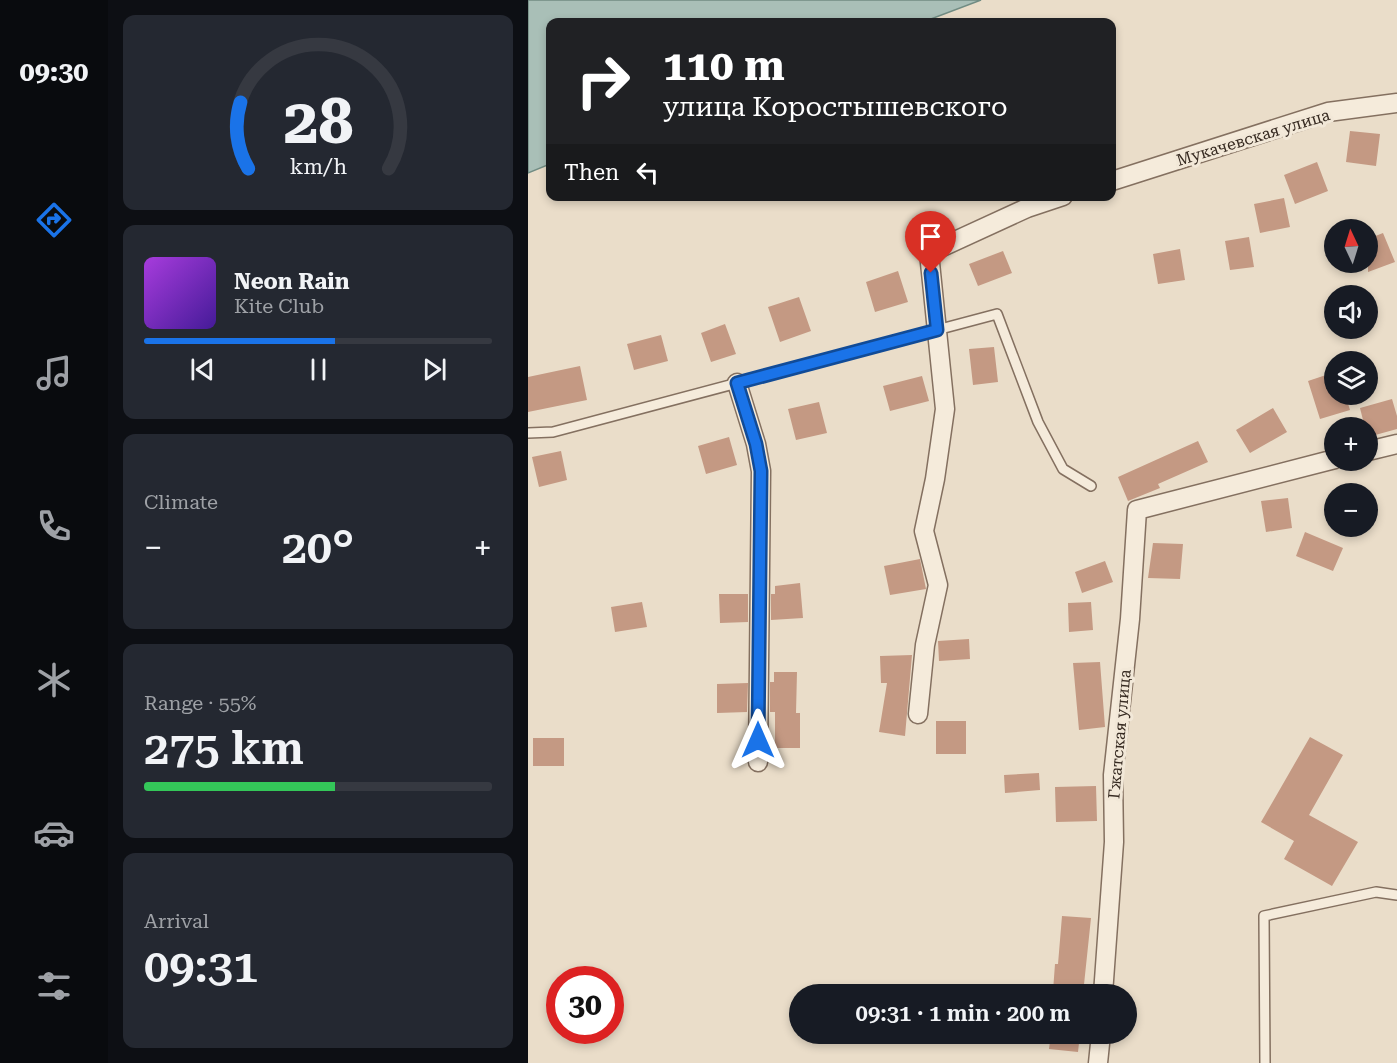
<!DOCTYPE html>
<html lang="en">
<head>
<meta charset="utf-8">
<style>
  body { margin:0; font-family:"Roboto Serif",serif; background:#242831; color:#f1f3f6; height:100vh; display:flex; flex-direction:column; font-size:22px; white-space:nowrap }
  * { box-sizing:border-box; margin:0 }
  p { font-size:20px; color:#9ea1a6 }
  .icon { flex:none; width:33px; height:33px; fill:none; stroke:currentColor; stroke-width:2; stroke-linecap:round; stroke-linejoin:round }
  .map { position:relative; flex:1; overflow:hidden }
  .drawer { display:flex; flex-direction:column; gap:15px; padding:15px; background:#0d0f14; width:420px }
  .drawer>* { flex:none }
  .top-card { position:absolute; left:18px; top:18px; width:570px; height:183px; border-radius:12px; box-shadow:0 3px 9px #0003; background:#202124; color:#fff; overflow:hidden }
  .needle { width:39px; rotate:356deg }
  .buttons { position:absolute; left:796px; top:219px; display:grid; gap:12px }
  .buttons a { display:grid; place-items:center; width:54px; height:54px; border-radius:50%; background:#171b24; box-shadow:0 3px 9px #0003; font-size:30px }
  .speed { position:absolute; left:18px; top:966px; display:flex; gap:12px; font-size:30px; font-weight:700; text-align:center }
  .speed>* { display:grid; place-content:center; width:78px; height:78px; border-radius:50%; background:#171b24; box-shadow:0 3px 9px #0003; line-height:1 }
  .speed .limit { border:9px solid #d22; background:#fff; color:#111 }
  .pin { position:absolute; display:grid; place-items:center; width:51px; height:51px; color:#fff; margin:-62px -26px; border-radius:50% 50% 50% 0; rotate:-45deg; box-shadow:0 0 6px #0007 }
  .pin .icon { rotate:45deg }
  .me { position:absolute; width:66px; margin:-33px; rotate:0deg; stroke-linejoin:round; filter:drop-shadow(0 0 4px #0008) }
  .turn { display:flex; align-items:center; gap:21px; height:126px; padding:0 18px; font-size:27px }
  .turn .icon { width:78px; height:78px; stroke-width:2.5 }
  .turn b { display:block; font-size:42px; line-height:51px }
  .then { display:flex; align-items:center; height:57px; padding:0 18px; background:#0003; gap:12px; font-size:22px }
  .big { font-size:45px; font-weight:600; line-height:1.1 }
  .drawer .tile { flex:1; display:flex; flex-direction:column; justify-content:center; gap:9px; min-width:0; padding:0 21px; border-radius:12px; background:#242831 }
  .drawer .dial { align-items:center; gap:0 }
  .dial svg { height:156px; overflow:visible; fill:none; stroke:#363941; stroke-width:7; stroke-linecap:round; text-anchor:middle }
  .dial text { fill:#f1f3f6; stroke:none }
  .song { display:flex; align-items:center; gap:18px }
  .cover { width:72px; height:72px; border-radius:9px; background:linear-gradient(135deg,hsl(280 70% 55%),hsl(260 70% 35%)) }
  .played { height:6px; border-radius:3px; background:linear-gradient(90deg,#1a73e8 55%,#363941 55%) }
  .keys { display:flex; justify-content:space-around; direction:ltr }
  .heat { display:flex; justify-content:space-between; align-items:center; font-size:33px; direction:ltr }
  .charge { height:9px; border-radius:4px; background:linear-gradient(90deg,#34c759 55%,#363941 0) }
  .trip { position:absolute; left:261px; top:984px; width:348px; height:60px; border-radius:30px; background:#171b24; box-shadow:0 3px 9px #0003; font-weight:600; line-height:60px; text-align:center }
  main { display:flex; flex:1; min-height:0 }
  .tab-bar { display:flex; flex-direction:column; width:108px; justify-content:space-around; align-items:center; background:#090b0e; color:#9ea1a6 }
  .tab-bar .icon { width:42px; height:42px }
  .tab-bar .selected { color:#1a73e8 }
  .tab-bar b { font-size:27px; color:#f1f3f6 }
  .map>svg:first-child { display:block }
  .water { fill:#a9bfb7; stroke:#718c83; stroke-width:1.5 }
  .building { fill:#c49983 }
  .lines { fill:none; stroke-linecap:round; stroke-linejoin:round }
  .lane-casing { stroke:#847060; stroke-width:12 }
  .street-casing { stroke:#847060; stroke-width:21 }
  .lane { stroke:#f5ebdb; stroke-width:9 }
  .street { stroke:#f5ebdb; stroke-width:18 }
  .route-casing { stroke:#114b97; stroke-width:15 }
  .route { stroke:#1a73e8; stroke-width:10 }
  .labels { text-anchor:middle; stroke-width:6; stroke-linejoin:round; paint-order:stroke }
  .street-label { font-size:16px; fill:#362a21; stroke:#f2e8d8 }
</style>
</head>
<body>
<main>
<nav class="tab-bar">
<b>09:30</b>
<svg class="icon selected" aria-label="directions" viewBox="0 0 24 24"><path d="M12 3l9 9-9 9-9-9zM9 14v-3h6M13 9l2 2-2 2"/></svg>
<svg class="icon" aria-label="music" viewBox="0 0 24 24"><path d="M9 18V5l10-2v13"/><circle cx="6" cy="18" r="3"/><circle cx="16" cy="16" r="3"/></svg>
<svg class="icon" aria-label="phone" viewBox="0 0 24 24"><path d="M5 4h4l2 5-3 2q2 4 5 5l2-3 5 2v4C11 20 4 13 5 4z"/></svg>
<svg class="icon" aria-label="climate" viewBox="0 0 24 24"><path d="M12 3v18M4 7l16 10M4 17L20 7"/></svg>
<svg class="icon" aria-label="car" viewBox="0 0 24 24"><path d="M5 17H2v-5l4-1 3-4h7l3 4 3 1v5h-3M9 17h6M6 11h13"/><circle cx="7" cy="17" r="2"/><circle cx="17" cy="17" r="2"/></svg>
<svg class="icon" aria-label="filters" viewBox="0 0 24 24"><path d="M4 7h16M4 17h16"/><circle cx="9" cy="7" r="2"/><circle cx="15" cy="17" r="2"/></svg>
</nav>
<section class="drawer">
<div class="tile dial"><svg viewBox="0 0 100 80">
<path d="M14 69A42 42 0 1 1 86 69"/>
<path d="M14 69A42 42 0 0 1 10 35" stroke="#1a73e8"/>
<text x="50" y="56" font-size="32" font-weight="700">28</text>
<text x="50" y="72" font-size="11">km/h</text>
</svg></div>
<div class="tile">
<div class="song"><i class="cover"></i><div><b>Neon Rain</b><p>Kite Club</p></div></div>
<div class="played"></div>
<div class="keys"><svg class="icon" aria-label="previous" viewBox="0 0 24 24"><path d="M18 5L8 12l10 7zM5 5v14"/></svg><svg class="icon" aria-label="pause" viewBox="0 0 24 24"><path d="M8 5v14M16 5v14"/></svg><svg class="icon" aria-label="next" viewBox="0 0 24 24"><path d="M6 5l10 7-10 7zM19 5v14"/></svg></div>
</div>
<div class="tile"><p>Climate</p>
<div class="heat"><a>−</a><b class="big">20°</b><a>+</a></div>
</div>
<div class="tile"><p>Range · 55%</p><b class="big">275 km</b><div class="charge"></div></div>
<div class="tile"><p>Arrival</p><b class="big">09:31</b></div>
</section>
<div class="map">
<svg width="869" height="1063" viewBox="0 0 869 1063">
  <rect width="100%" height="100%" fill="#eaddc9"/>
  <!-- water -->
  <path class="water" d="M0 0H453L395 22H22V164L0 173Z"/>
  <!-- building -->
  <path class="building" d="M822 131 852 134 848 166 818 162Z
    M789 162 800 191 767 204 756 175Z
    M756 198 762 227 732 233 726 204Z
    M855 233 867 262 840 272V239Z
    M721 237 726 267 702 270 697 241Z
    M652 249 657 280 630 284 625 254Z
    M475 251 484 273 450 286 441 264Z
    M370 271 380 302 347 312 338 282Z
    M271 297 283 331 252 342 240 307Z
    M197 324 208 354 183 362 173 333Z
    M133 335 140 361 106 370 99 344Z
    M466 347 470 382 445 385 441 349Z
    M52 366 59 400 0 412V377Z
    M807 372V394H817L822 410 792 419 780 381Z
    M394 376 401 401 362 411 355 386Z
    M864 399 869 416V429L840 437V428H837L832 408Z
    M291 402 299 433 268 440 260 409Z
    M745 408 759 432 722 453 708 430Z
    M201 437 209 465 178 474 170 446Z
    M670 441 680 462 630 484 632 488 600 501 590 477Z
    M33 451 39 480 11 487 4 457Z
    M760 498 764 528 738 532 733 501Z
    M777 532 815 548 805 571 768 556Z
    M625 543 655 544 652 579 620 578Z
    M392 559 398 589 362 595 356 566Z
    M577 561 585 582 554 593 547 572Z
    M272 583 275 618 243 620V594H247V586Z
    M191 594H220V622L192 623Z
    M114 602 119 627 87 632 83 607Z
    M563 602 565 630 541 632 540 603Z
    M441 639 442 659 411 661 410 641Z
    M384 655 377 736 351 732 359 683H353L352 656Z
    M572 662 577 727 551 730 545 663Z
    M246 672H269L268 713H272V748H247V712H242V682H246Z
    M220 683 219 712 189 713V684Z
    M408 721H438V754H408Z
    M782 737 815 755 781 815 830 842 804 886 756 859 766 841 733 822Z
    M5 738H36V766H5Z
    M511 773 512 790 477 793 476 775Z
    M568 786 569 821 528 822 527 787Z
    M534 916 563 918 555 994 525 991 527 964H530Z
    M523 1034H552L550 1052 521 1049Z"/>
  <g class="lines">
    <defs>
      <path id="lane" d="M0 433 25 432 469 314 510 422 535 469 563 486
        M737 1063 736 916 848 892 869 895"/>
      <path id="street" d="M584 181 800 112 869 103
        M209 383 228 444 233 471 230 762
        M840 451 869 444
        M390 714 397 645 410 585 396 531 407 479 417 409 401 253 499 208 535 196
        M575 994 586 842 585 775 602 619 609 510 807 459
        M570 1063 573 1034"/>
    </defs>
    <!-- lane casing -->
    <use href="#lane" class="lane-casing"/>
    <!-- street casing -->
    <use href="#street" class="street-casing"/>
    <!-- lane -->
    <use href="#lane" class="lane"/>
    <!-- street -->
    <use href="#street" class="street"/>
  </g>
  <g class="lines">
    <defs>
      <path id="route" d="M230 740 233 471 228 444 209 383 409 330 403 273"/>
    </defs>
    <!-- route casing -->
    <use href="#route" class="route-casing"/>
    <!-- route -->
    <use href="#route" class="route"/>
  </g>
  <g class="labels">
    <!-- street labels -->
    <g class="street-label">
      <text transform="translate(725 137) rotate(-17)" y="6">Мукачевская улица</text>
      <text transform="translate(591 734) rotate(-85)" y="6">Гжатская улица</text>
    </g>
  </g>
</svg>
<div class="buttons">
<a><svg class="needle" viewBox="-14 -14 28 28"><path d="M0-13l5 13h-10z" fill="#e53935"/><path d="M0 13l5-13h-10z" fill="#9ea1a6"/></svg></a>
<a><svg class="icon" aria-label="sound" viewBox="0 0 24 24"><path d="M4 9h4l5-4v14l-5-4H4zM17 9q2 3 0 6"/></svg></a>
<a><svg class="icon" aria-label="layers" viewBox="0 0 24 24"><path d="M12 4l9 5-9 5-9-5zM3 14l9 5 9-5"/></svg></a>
<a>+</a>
<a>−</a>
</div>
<div class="speed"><div class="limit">30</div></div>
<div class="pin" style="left:403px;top:273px;background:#d93025"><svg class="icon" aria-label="arrive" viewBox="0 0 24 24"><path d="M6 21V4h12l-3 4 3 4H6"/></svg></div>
<svg class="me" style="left:230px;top:740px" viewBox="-20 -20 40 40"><path d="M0-17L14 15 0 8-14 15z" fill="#1a73e8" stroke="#fff" stroke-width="4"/></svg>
<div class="trip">09:31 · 1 min · 200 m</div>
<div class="top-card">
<div class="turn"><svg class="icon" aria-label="right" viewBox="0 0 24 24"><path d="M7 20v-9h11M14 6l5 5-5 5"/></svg><div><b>110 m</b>улица Коростышевского</div></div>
<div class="then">Then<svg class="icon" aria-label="left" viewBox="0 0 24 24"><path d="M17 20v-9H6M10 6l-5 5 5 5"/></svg></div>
</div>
</div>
</main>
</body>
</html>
